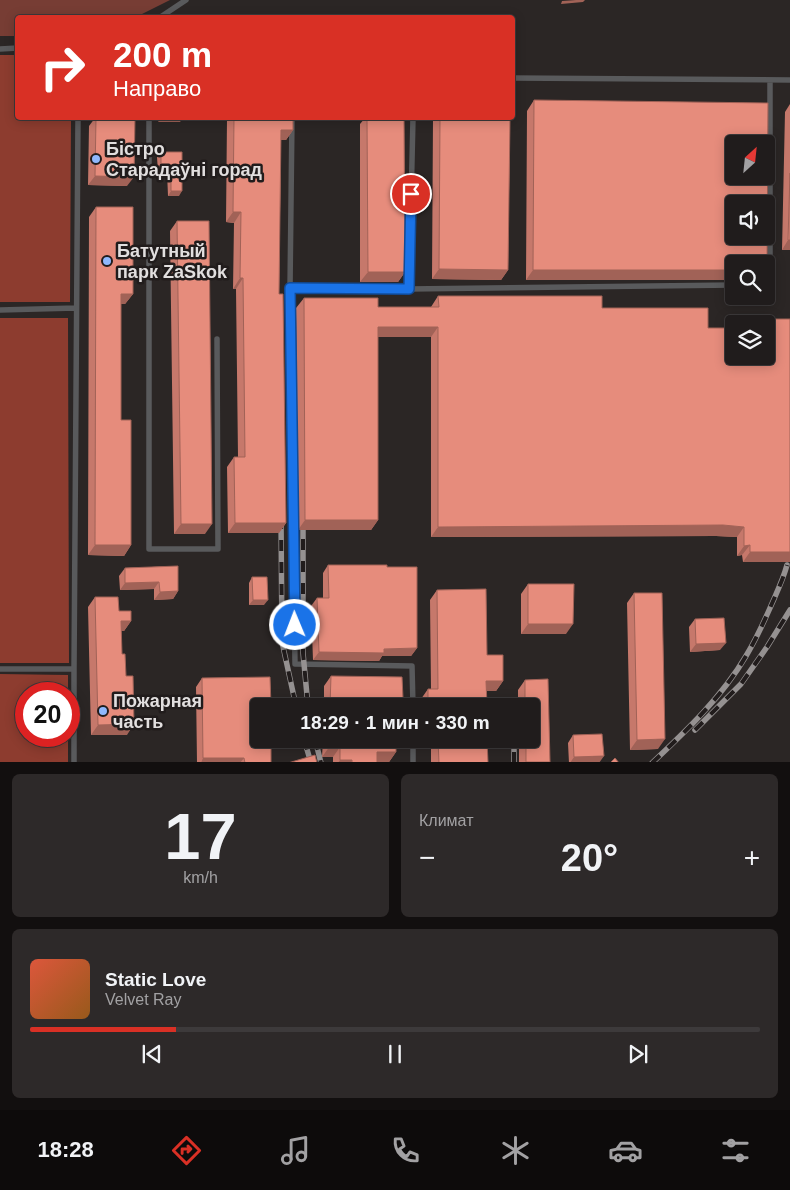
<!DOCTYPE html>
<html lang="ru">
<head>
<meta charset="utf-8">
<style>
  body { margin:0; font-family:Helvetica,sans-serif; background:#2d2929; color:#f1f3f6; height:100vh; display:flex; flex-direction:column; font-size:19px; white-space:nowrap }
  * { box-sizing:border-box; margin:0 }
  p { font-size:16px; color:#a2a1a3 }
  .icon { flex:none; width:28px; height:28px; fill:none; stroke:currentColor; stroke-width:2; stroke-linecap:round; stroke-linejoin:round }
  .map { position:relative; height:762px; overflow:hidden }
  .sheet { display:flex; flex-direction:column; gap:12px; padding:12px; background:#120f0f; flex:1 }
  .sheet>* { flex:none }
  .guide { position:absolute; left:15px; top:15px; width:500px; height:105px; border-radius:5px; box-shadow:0 2px 12px #0003,0 0 0 1px #3d3a3b; background:#d93025; color:#fff; overflow:hidden }
  .needle { width:32px; rotate:27deg }
  .buttons { position:absolute; left:725px; top:135px; display:grid; gap:10px }
  .buttons a { display:grid; place-items:center; width:50px; height:50px; border-radius:5px; background:#201c1c; box-shadow:0 2px 12px #0003,0 0 0 1px #3d3a3b; font-size:25px }
  .speed { position:absolute; left:15px; top:682px; display:flex; gap:10px; font-size:25px; font-weight:700; text-align:center }
  .speed>* { display:grid; place-content:center; width:65px; height:65px; border-radius:50%; background:#201c1c; box-shadow:0 2px 12px #0003,0 0 0 1px #3d3a3b; line-height:1 }
  .speed .limit { border:8px solid #d22; background:#fff; color:#111 }
  .pin { position:absolute; display:grid; place-items:center; width:42px; height:42px; color:#fff; margin:-21px; border:2px solid #fff; border-radius:50%; box-shadow:0 1px 5px #0007 }
  .me { position:absolute; width:55px; margin:-28px; rotate:359deg; stroke-linejoin:round; filter:drop-shadow(0 0 4px #0008) }
  .turn { display:flex; align-items:center; gap:18px; height:105px; padding:0 15px; font-size:22px }
  .turn .icon { width:65px; height:65px; stroke-width:2.5 }
  .turn b { display:block; font-size:35px; line-height:42px }
  .big { font-size:38px; font-weight:700; line-height:1.1 }
  .sheet .tile { flex:1; display:flex; flex-direction:column; justify-content:center; gap:8px; min-width:0; padding:0 18px; border-radius:8px; background:#2d2929 }
  .sheet .dial { align-items:center; gap:0 }
  .dial b { font-size:65px; line-height:1 }
  .song { display:flex; align-items:center; gap:15px }
  .cover { width:60px; height:60px; border-radius:8px; background:linear-gradient(135deg,hsl(10 70% 55%),hsl(30 70% 35%)) }
  .played { height:5px; border-radius:2px; background:linear-gradient(90deg,#d93025 20%,#3d3a3b 20%) }
  .keys { display:flex; justify-content:space-around; direction:ltr }
  .heat { display:flex; justify-content:space-between; align-items:center; font-size:28px; direction:ltr }
  .sheet .tiles { flex:1; display:grid; gap:12px; grid-template-columns:1fr 1fr }
  .tile:last-child { grid-column:span 2 }
  .trip { position:absolute; left:250px; top:698px; width:290px; height:50px; border-radius:5px; background:#201c1c; box-shadow:0 2px 12px #0003,0 0 0 1px #3d3a3b; font-weight:700; line-height:50px; text-align:center }
  .menu { display:flex; height:80px; justify-content:space-around; align-items:center; background:#0d0b0b; color:#a2a1a3 }
  .menu .icon { width:35px; height:35px }
  .menu .active { color:#d93025 }
  .menu b { font-size:22px; color:#f1f3f6 }
  .map>svg:first-child { display:block }
  .green { fill:#773d34 }
  .forest { fill:#8d3c2f }
  .lines { fill:none; stroke-linecap:round; stroke-linejoin:round }
  .lane { stroke:#595a5c; stroke-width:5.5 }
  .rail-casing { stroke:#959191; stroke-width:5.5 }
  .rail { stroke:#211c1c; stroke-width:4; stroke-dasharray:11; stroke-linecap:butt }
  .wall { fill:#c6786b }
  .shaded-wall { fill:#a16257 }
  .building { fill:#e68c7c; stroke:#a16257; fill-rule:evenodd }
  .route-casing { stroke:#114b97; stroke-width:12 }
  .route { stroke:#1a73e8; stroke-width:9 }
  .poi-dot { fill:#8fb8fd; stroke:#211c1c; stroke-width:2 }
  .labels { text-anchor:middle; stroke-width:5; stroke-linejoin:round; paint-order:stroke }
  .poi-label { font-size:18px; font-weight:bold; fill:#e2dfdf; stroke:#211c1c; text-anchor:start }
</style>
</head>
<body>
<div class="map">
<svg width="790" height="763" viewBox="0 0 790 763">
  <rect width="100%" height="100%" fill="#2b2625"/>
  <!-- green -->
  <path class="green" d="M0 0H170L136 17 18 18 17 36H0Z"/>
  <!-- forest -->
  <path class="forest" d="M0 55H17L18 118H71L70 302H0Z
    M0 318H68L69 663H0Z
    M0 674 68 675V694H26V736H68V762H0Z"/>
  <g class="lines">
    <!-- lane -->
    <path class="lane" d="M159 18 186 0
      M0 49 18 48
      M512 78 790 80
      M149 118V549H218L217 339
      M292 118 290 288 409 289
      M413 118 409 289 734 285
      M766 284H770V80
      M290 288 295 664 412 666 413 706
      M0 310 76 308
      M0 669H74L78 118
      M413 739V763
      M74 763V669"/>
    <defs>
      <path id="rail" d="M303 517V653L308 706
        M281 518 282 642 296 706
        M695 730 741 684 767 647 790 610
        M304 739 311 763
        M315 739 321 763
        M514 763V739
        M652 763C686 731 722 697 746 656 755 641 763 624 770 608 776 594 783 580 787 565"/>
    </defs>
    <!-- rail casing -->
    <use href="#rail" class="rail-casing"/>
    <!-- rail -->
    <use href="#rail" class="rail"/>
  </g>
  <!-- wall -->
  <path class="wall" d="M534 100 734 264V280H526L527 111Z
    M790 104V250H782L785 112Z
    M95 118H129L127 186 88 185 89 126Z
    M227 118H293V130L286 140H281L279 294 286 523 279 533H228L227 467 234 457H238L236 289H233L234 223 226 222Z
    M365 118H404L405 272 398 282H360V124Z
    M433 118H510L508 270 501 280 432 279Z
    M161 152H182L179 196H168L167 172H158L157 157Z
    M96 207 133 294 125 304H121V420L131 545 124 556 88 555 89 217Z
    M177 221 205 534H174L170 231Z
    M438 296 602 308 708 328 734 356 766 324H747L751 319H790V562H743L742 555 737 556V537L716 536 431 537V337H378V520L371 530H298L296 308 304 298 378 307H431Z
    M328 565 387 567 417 648 411 656H382L379 661 313 660 311 606 317 598H323V573Z
    M178 566V591L173 599 154 600V589L120 590 119 576 125 568Z
    M252 577 264 605H249V583Z
    M528 584 566 634H521V594Z
    M437 590 487 655 503 681 496 691H487V706H421V699L428 689H431L430 600Z
    M634 593 658 749 630 750 627 603Z
    M95 597 119 611 131 621 124 631H121L122 654 127 735H91L88 607Z
    M695 619 720 650 690 652 689 627Z
    M331 676 403 698 397 706H324V686Z
    M202 678 271 763H197L196 687Z
    M525 680 550 762 549 763H519V739H531V706H518V690Z
    M573 735 599 763H569L568 743Z
    M323 739H396V752L389 762 333 763V757H322Z
    M431 739H487L488 763H431Z"/>
  <!-- shaded-wall -->
  <path class="shaded-wall" d="M576 0H585L583 2 561 4 562 1Z
    M161 118H183L180 122H158Z
    M281 130H293L286 140H274Z
    M161 166H171L167 172H158Z
    M95 176 134 177 127 186 88 185Z
    M171 191H182L179 196H168Z
    M233 212H241L234 223 226 222Z
    M788 240H790V250H782Z
    M439 269 508 270 501 280 432 279Z
    M533 270H734V280H526Z
    M368 272H405L398 282H360Z
    M240 278H243L236 289H233Z
    M121 294H133L125 304H114Z
    M378 327H438L431 337H371Z
    M305 520H378L371 530H298Z
    M235 523H286L279 533H228Z
    M181 524H212L205 534H174Z
    M723 525 744 527 737 537 716 536 431 537 438 527Z
    M95 545H131L124 556 88 555Z
    M750 545 742 555 737 556 744 546Z
    M750 552H790V562H743Z
    M159 582 154 589 120 590 125 583Z
    M178 591 173 599 154 600 160 592Z
    M253 600H268L264 605H249Z
    M121 621H131L124 631H114Z
    M528 624H573L566 634H521Z
    M726 643 720 650 690 652 696 644Z
    M417 648 411 656H382L379 661 313 660 319 652Z
    M486 681H503L496 691H479Z
    M397 698H403L397 706Z
    M134 724 127 735H91L98 725Z
    M665 739 658 749 630 750 637 740Z
    M330 746 340 747 333 757H322Z
    M377 752H396L389 762H370Z
    M604 756 599 763H570L574 757Z
    M203 758H244L240 763H201Z
    M340 760H352L351 763H338Z
    M526 762H550L549 763H526Z"/>
  <!-- building -->
  <path class="building" d="M534 100 768 103 767 272 766 264H734V270H533ZM734 144H766V176H734ZM734 204H766V236H734Z
    M96 118H135L134 177 95 176Z
    M234 118H293V130H281L279 294H283L286 523H235L234 457H245L243 278H240L241 212H233Z
    M367 118H404L405 272H368Z
    M440 118H510L508 270 439 269Z
    M161 152H182V191H171V166H161Z
    M790 173V240H788Z
    M96 207H133V294H121V420H131V545H95Z
    M177 221H209L212 524H181Z
    M438 296H602V308H708V328H734V356H766V324H751V319H790V552H750V545L744 546V527L723 525 438 527V327H378V520H305L304 298H378V307H439Z
    M328 565H387V567H417V648L384 649V653L319 652 317 598H329Z
    M178 566V591L160 592 159 582 125 583V568Z
    M252 577H267L268 600H253Z
    M528 584H574L573 624H528Z
    M486 589 487 655H503V681H486L487 706H428V689H438L437 590Z
    M634 593H662L665 739 637 740Z
    M95 597H118L119 611H131V621H121L122 654H125L126 676H133L134 724 98 725Z
    M724 618 726 643 696 644 695 619Z
    M331 676 402 677 403 698H397V706H330Z
    M270 677 271 706H259V739H271V763H245L244 758H203L202 678Z
    M548 679 550 762H526V739H531V706H525V680Z
    M602 734 604 756 574 757 573 735Z
    M330 739H396V752H377V763H352V760H340V747L330 746Z
    M438 739H487L488 763H439Z
    M315 755 317 763H288Z
    M615 758 619 763H610Z"/>
  <g class="lines">
    <defs>
      <path id="route" d="M295 625 290 288 409 289 411 194"/>
    </defs>
    <!-- route casing -->
    <use href="#route" class="route-casing"/>
    <!-- route -->
    <use href="#route" class="route"/>
  </g>
  <!-- markers -->
  <g class="poi-dot">
    <circle cx="96" cy="159" r="5"/>
    <circle cx="107" cy="261" r="5"/>
    <circle cx="103" cy="711" r="5"/>
  </g>
  <g class="labels">
    <!-- poi labels -->
    <g class="poi-label">
      <text x="106" y="155">Бістро<tspan x="106" dy="21">Старадаўні горад</tspan></text>
      <text x="117" y="257">Батутный<tspan x="117" dy="21">парк ZaSkok</tspan></text>
      <text x="113" y="707">Пожарная<tspan x="113" dy="21">часть</tspan></text>
    </g>
  </g>
</svg>
<div class="buttons">
<a><svg class="needle" viewBox="-14 -14 28 28"><path d="M0-13l5 13h-10z" fill="#e53935"/><path d="M0 13l5-13h-10z" fill="#a2a1a3"/></svg></a>
<a><svg class="icon" aria-label="sound" viewBox="0 0 24 24"><path d="M4 9h4l5-4v14l-5-4H4zM17 9q2 3 0 6"/></svg></a>
<a><svg class="icon" aria-label="search" viewBox="0 0 24 24"><circle cx="10" cy="10" r="6"/><path d="M15 15l6 6"/></svg></a>
<a><svg class="icon" aria-label="layers" viewBox="0 0 24 24"><path d="M12 4l9 5-9 5-9-5zM3 14l9 5 9-5"/></svg></a>
</div>
<div class="speed"><div class="limit">20</div></div>
<div class="pin" style="left:411px;top:194px;background:#d93025"><svg class="icon" aria-label="arrive" viewBox="0 0 24 24"><path d="M6 21V4h12l-3 4 3 4H6"/></svg></div>
<svg class="me" style="left:295px;top:625px" viewBox="-20 -20 40 40"><circle r="17" fill="#1a73e8" stroke="#fff" stroke-width="3"/><path d="M0-11L8 9 0 5-8 9z" fill="#fff"/></svg>
<div class="trip">18:29 · 1 мин · 330 m</div>
<div class="guide">
<div class="turn"><svg class="icon" aria-label="right" viewBox="0 0 24 24"><path d="M7 20v-9h11M14 6l5 5-5 5"/></svg><div><b>200 m</b>Направо</div></div>
</div>
</div>
<section class="sheet">
<div class="tiles">
<div class="tile dial"><b>17</b><p>km/h</p></div>
<div class="tile"><p>Климат</p>
<div class="heat"><a>−</a><b class="big">20°</b><a>+</a></div>
</div>
<div class="tile">
<div class="song"><i class="cover"></i><div><b>Static Love</b><p>Velvet Ray</p></div></div>
<div class="played"></div>
<div class="keys"><svg class="icon" aria-label="previous" viewBox="0 0 24 24"><path d="M18 5L8 12l10 7zM5 5v14"/></svg><svg class="icon" aria-label="pause" viewBox="0 0 24 24"><path d="M8 5v14M16 5v14"/></svg><svg class="icon" aria-label="next" viewBox="0 0 24 24"><path d="M6 5l10 7-10 7zM19 5v14"/></svg></div>
</div>
</div>
</section>
<nav class="menu">
<b>18:28</b>
<svg class="icon active" aria-label="directions" viewBox="0 0 24 24"><path d="M12 3l9 9-9 9-9-9zM9 14v-3h6M13 9l2 2-2 2"/></svg>
<svg class="icon" aria-label="music" viewBox="0 0 24 24"><path d="M9 18V5l10-2v13"/><circle cx="6" cy="18" r="3"/><circle cx="16" cy="16" r="3"/></svg>
<svg class="icon" aria-label="phone" viewBox="0 0 24 24"><path d="M5 4h4l2 5-3 2q2 4 5 5l2-3 5 2v4C11 20 4 13 5 4z"/></svg>
<svg class="icon" aria-label="climate" viewBox="0 0 24 24"><path d="M12 3v18M4 7l16 10M4 17L20 7"/></svg>
<svg class="icon" aria-label="car" viewBox="0 0 24 24"><path d="M5 17H2v-5l4-1 3-4h7l3 4 3 1v5h-3M9 17h6M6 11h13"/><circle cx="7" cy="17" r="2"/><circle cx="17" cy="17" r="2"/></svg>
<svg class="icon" aria-label="filters" viewBox="0 0 24 24"><path d="M4 7h16M4 17h16"/><circle cx="9" cy="7" r="2"/><circle cx="15" cy="17" r="2"/></svg>
</nav>
</body>
</html>
